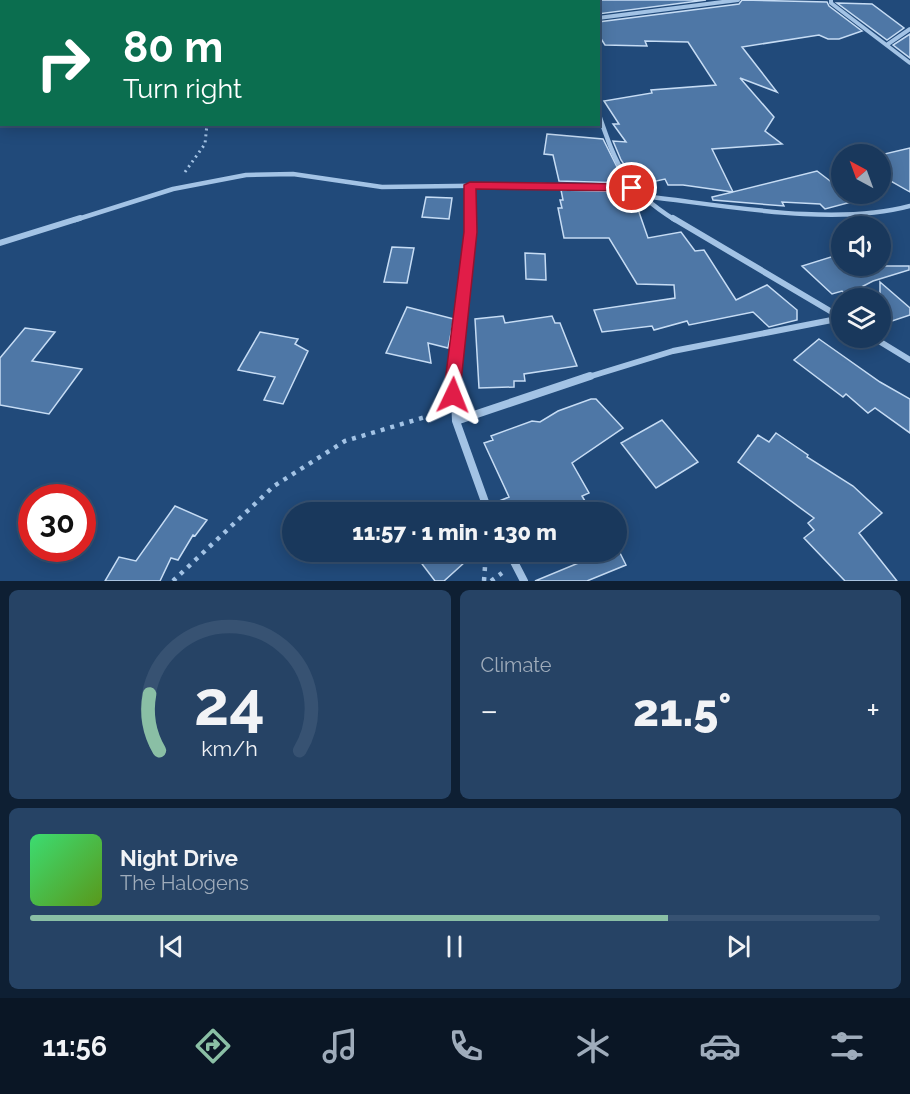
<!DOCTYPE html>
<html lang="en">
<head>
<meta charset="utf-8">
<style>
  body { margin:0; font-family:Raleway,sans-serif; background:#264365; color:#f1f3f6; height:100vh; display:flex; flex-direction:column; font-size:22px; white-space:nowrap }
  * { box-sizing:border-box; margin:0 }
  p { font-size:20px; color:#9facbb }
  .icon { flex:none; width:33px; height:33px; fill:none; stroke:currentColor; stroke-width:2; stroke-linecap:round; stroke-linejoin:round }
  .map { position:relative; height:581px; overflow:hidden }
  .details { display:flex; flex-direction:column; gap:9px; padding:9px; background:#0e1f33; flex:1 }
  .details>* { flex:none }
  .guide { position:absolute; left:0px; top:0px; width:600px; height:126px; box-shadow:0 3px 15px #0003,0 0 0 2px #375272; background:#0b6e4f; color:#fff; overflow:hidden }
  .needle { width:39px; rotate:319deg }
  .fabs { position:absolute; left:831px; top:144px; display:grid; gap:12px }
  .fabs a { display:grid; place-items:center; width:60px; height:60px; border-radius:50%; background:#19385c; box-shadow:0 3px 15px #0003,0 0 0 2px #375272; font-size:30px }
  .speed { position:absolute; left:18px; top:484px; display:flex; gap:12px; font-size:30px; font-weight:700; text-align:center }
  .speed>* { display:grid; place-content:center; width:78px; height:78px; border-radius:50%; background:#19385c; box-shadow:0 3px 15px #0003,0 0 0 2px #375272; line-height:1 }
  .speed .limit { border:9px solid #d22; background:#fff; color:#111 }
  .pin { position:absolute; display:grid; place-items:center; width:51px; height:51px; color:#fff; margin:-26px; border:3px solid #fff; border-radius:50%; box-shadow:0 2px 6px #0007 }
  .me { position:absolute; width:66px; margin:-33px; rotate:2deg; stroke-linejoin:round; filter:drop-shadow(0 0 4px #0008) }
  .turn { display:flex; align-items:center; gap:21px; height:126px; padding:0 24px; font-size:27px }
  .turn .icon { width:78px; height:78px; stroke-width:2.5 }
  .turn b { display:block; font-size:42px; line-height:51px }
  .big { font-size:45px; font-weight:800; line-height:1.1 }
  .details .widget { flex:1; display:flex; flex-direction:column; justify-content:center; gap:9px; min-width:0; padding:0 21px; border-radius:9px; background:#264365 }
  .details .dial { align-items:center; gap:0 }
  .dial svg { height:156px; overflow:visible; fill:none; stroke:#375272; stroke-width:7; stroke-linecap:round; text-anchor:middle }
  .dial text { fill:#f1f3f6; stroke:none }
  .song { display:flex; align-items:center; gap:18px }
  .cover { width:72px; height:72px; border-radius:9px; background:linear-gradient(135deg,hsl(140 70% 55%),hsl(90 70% 35%)) }
  .played { height:6px; border-radius:3px; background:linear-gradient(90deg,#8abfa5 75%,#375272 75%) }
  .keys { display:flex; justify-content:space-around; direction:ltr }
  .heat { display:flex; justify-content:space-between; align-items:center; font-size:33px; direction:ltr }
  .details .tiles { flex:1; display:grid; gap:9px; grid-template-columns:1fr 1fr }
  .widget:last-child { grid-column:span 2 }
  .trip { position:absolute; left:282px; top:502px; width:345px; height:60px; border-radius:30px; background:#19385c; box-shadow:0 3px 15px #0003,0 0 0 2px #375272; font-weight:800; line-height:60px; text-align:center }
  .dock { display:flex; height:96px; justify-content:space-around; align-items:center; background:#0a1625; color:#9facbb }
  .dock .icon { width:42px; height:42px }
  .dock .current { color:#8abfa5 }
  .dock b { font-size:27px; color:#f1f3f6 }
  .map>svg:first-child { display:block }
  .building { fill:#4e77a6; stroke:#c6dcf4; stroke-width:1.5 }
  .lines { fill:none; stroke-linecap:round; stroke-linejoin:round }
  .path-far1 { stroke:#a3c3e5; stroke-width:3; stroke-dasharray:2 4; stroke-linecap:butt }
  .path { stroke:#a3c3e5; stroke-width:4.5; stroke-dasharray:4 6; stroke-linecap:butt }
  .street-far3 { stroke:#a3c3e5; stroke-width:4 }
  .street-far2 { stroke:#a3c3e5; stroke-width:4.5 }
  .street-far1 { stroke:#a3c3e5; stroke-width:6 }
  .street { stroke:#a3c3e5; stroke-width:8 }
  .route { fill:#e11d48; stroke:#92132f; stroke-width:1.5 }
</style>
</head>
<body>
<div class="map">
<svg width="910" height="581" viewBox="0 0 910 581">
  <rect width="100%" height="100%" fill="#214a7a"/>
  <!-- building -->
  <path class="building" d="M598 0H706L598 14Z
    M742 0 827 2 829 6 862 31 839 39H828L819 35 742 47 777 92 740 78 774 117 765 131 782 144 712 149 733 192 817 171 842 190V194L855 201 825 209 820 204 782 202 784 206 713 200 712 197 733 192 683 185H668L665 179 638 185 621 160 613 141 626 142 613 124H619L604 101 652 93 651 90 716 85 688 42 645 41 647 46 605 45 598 34V22L739 4Z
    M837 3 872 4 904 28 887 40Z
    M910 34V58L893 45Z
    M547 134 603 139 625 183 559 181 553 155 544 154Z
    M910 148V192L880 175V155Z
    M561 190 632 192 648 238 681 232 695 251 704 250 736 300 767 285 797 310V320L769 327 753 312 689 325 687 321 654 330 652 326 602 332 594 310 675 298 674 285 637 284 609 238H564L558 208H562L560 200H563Z
    M426 197 452 198 449 219 422 217Z
    M392 247 414 248 407 283 384 282Z
    M525 253 545 254 546 280 526 279Z
    M834 256 842 266H909V270L873 281 846 295 842 291 832 294 802 266Z
    M880 282 910 308V315L880 325Z
    M407 307 454 319 448 348 428 343 431 363 386 353Z
    M503 316 505 323 552 316 555 323H560L577 366 524 374 525 381H514V387L479 388 475 319Z
    M25 328 55 332 32 361 82 369 49 414 0 405V358Z
    M260 332 298 339 295 344 308 351 283 404 264 400 275 377 238 370Z
    M819 339 880 382 910 399V433L875 408 868 413 846 394 843 397 794 360Z
    M591 399H596L623 428 572 463 589 493 582 496 592 513H557L550 501 520 513H495L492 504 509 497 484 443 493 440 491 436 532 421 540 422 558 411Z
    M662 420 698 462 656 488 621 443Z
    M776 433 808 455 807 457 853 486 882 513 859 533 897 581H845L804 538 814 530 808 523 814 518 738 462 758 435 769 442Z
    M175 506 207 520 195 536 193 535 178 560 171 558 160 581H105L119 557 136 561Z
    M617 547 626 565 587 581H535L605 552H616Z
    M413 552H476L444 581H435Z"/>
  <g class="lines">
    <!-- path-far1 -->
    <path class="path-far1" d="M185 172 205 144 207 124"/>
    <!-- path -->
    <path class="path" d="M173 581 274 486 345 441 442 412
      M484 581 486 552
      M491 581 502 573"/>
    <!-- street-far3 -->
    <path class="street-far3" d="M831 0V3L910 63
      M598 18 738 0
      M888 44 910 29"/>
    <!-- street-far2 -->
    <path class="street-far2" d="M598 112C617 167 624 188 675 220
      M470 185V220
      M643 196C723 205 833 227 910 206
      M75 220 173 189 246 175 293 174 382 187 539 185 632 188"/>
    <!-- street-far1 -->
    <path class="street-far1" d="M673 218 842 318
      M0 243 80 218
      M874 338 910 360
      M453 378 470 218
      M585 378 673 351 842 318"/>
    <!-- street -->
    <path class="street" d="M454 376 456 421 489 513
      M456 421 590 376
      M509 552 524 581"/>
  </g>
  <!-- route -->
  <path class="route" d="M470 182 632 184 638 188 632 191 476 189 477 232 461 382 459 400 453 402 448 400 445 382 464 232V185Z"/>
</svg>
<div class="fabs">
<a><svg class="needle" viewBox="-14 -14 28 28"><path d="M0-13l5 13h-10z" fill="#e53935"/><path d="M0 13l5-13h-10z" fill="#9facbb"/></svg></a>
<a><svg class="icon" aria-label="sound" viewBox="0 0 24 24"><path d="M4 9h4l5-4v14l-5-4H4zM17 9q2 3 0 6"/></svg></a>
<a><svg class="icon" aria-label="layers" viewBox="0 0 24 24"><path d="M12 4l9 5-9 5-9-5zM3 14l9 5 9-5"/></svg></a>
</div>
<div class="speed"><div class="limit">30</div></div>
<div class="pin" style="left:632px;top:188px;background:#d93025"><svg class="icon" aria-label="arrive" viewBox="0 0 24 24"><path d="M6 21V4h12l-3 4 3 4H6"/></svg></div>
<svg class="me" style="left:453px;top:395px" viewBox="-20 -20 40 40"><path d="M0-17L14 15 0 8-14 15z" fill="#e11d48" stroke="#fff" stroke-width="4"/></svg>
<div class="trip">11:57 · 1 min · 130 m</div>
<div class="guide">
<div class="turn"><svg class="icon" aria-label="right" viewBox="0 0 24 24"><path d="M7 20v-9h11M14 6l5 5-5 5"/></svg><div><b>80 m</b>Turn right</div></div>
</div>
</div>
<section class="details">
<div class="tiles">
<div class="widget dial"><svg viewBox="0 0 100 80">
<path d="M14 69A42 42 0 1 1 86 69"/>
<path d="M14 69A42 42 0 0 1 9 40" stroke="#8abfa5"/>
<text x="50" y="56" font-size="32" font-weight="700">24</text>
<text x="50" y="72" font-size="11">km/h</text>
</svg></div>
<div class="widget"><p>Climate</p>
<div class="heat"><a>−</a><b class="big">21.5°</b><a>+</a></div>
</div>
<div class="widget">
<div class="song"><i class="cover"></i><div><b>Night Drive</b><p>The Halogens</p></div></div>
<div class="played"></div>
<div class="keys"><svg class="icon" aria-label="previous" viewBox="0 0 24 24"><path d="M18 5L8 12l10 7zM5 5v14"/></svg><svg class="icon" aria-label="pause" viewBox="0 0 24 24"><path d="M8 5v14M16 5v14"/></svg><svg class="icon" aria-label="next" viewBox="0 0 24 24"><path d="M6 5l10 7-10 7zM19 5v14"/></svg></div>
</div>
</div>
</section>
<nav class="dock">
<b>11:56</b>
<svg class="icon current" aria-label="directions" viewBox="0 0 24 24"><path d="M12 3l9 9-9 9-9-9zM9 14v-3h6M13 9l2 2-2 2"/></svg>
<svg class="icon" aria-label="music" viewBox="0 0 24 24"><path d="M9 18V5l10-2v13"/><circle cx="6" cy="18" r="3"/><circle cx="16" cy="16" r="3"/></svg>
<svg class="icon" aria-label="phone" viewBox="0 0 24 24"><path d="M5 4h4l2 5-3 2q2 4 5 5l2-3 5 2v4C11 20 4 13 5 4z"/></svg>
<svg class="icon" aria-label="climate" viewBox="0 0 24 24"><path d="M12 3v18M4 7l16 10M4 17L20 7"/></svg>
<svg class="icon" aria-label="car" viewBox="0 0 24 24"><path d="M5 17H2v-5l4-1 3-4h7l3 4 3 1v5h-3M9 17h6M6 11h13"/><circle cx="7" cy="17" r="2"/><circle cx="17" cy="17" r="2"/></svg>
<svg class="icon" aria-label="filters" viewBox="0 0 24 24"><path d="M4 7h16M4 17h16"/><circle cx="9" cy="7" r="2"/><circle cx="15" cy="17" r="2"/></svg>
</nav>
</body>
</html>
